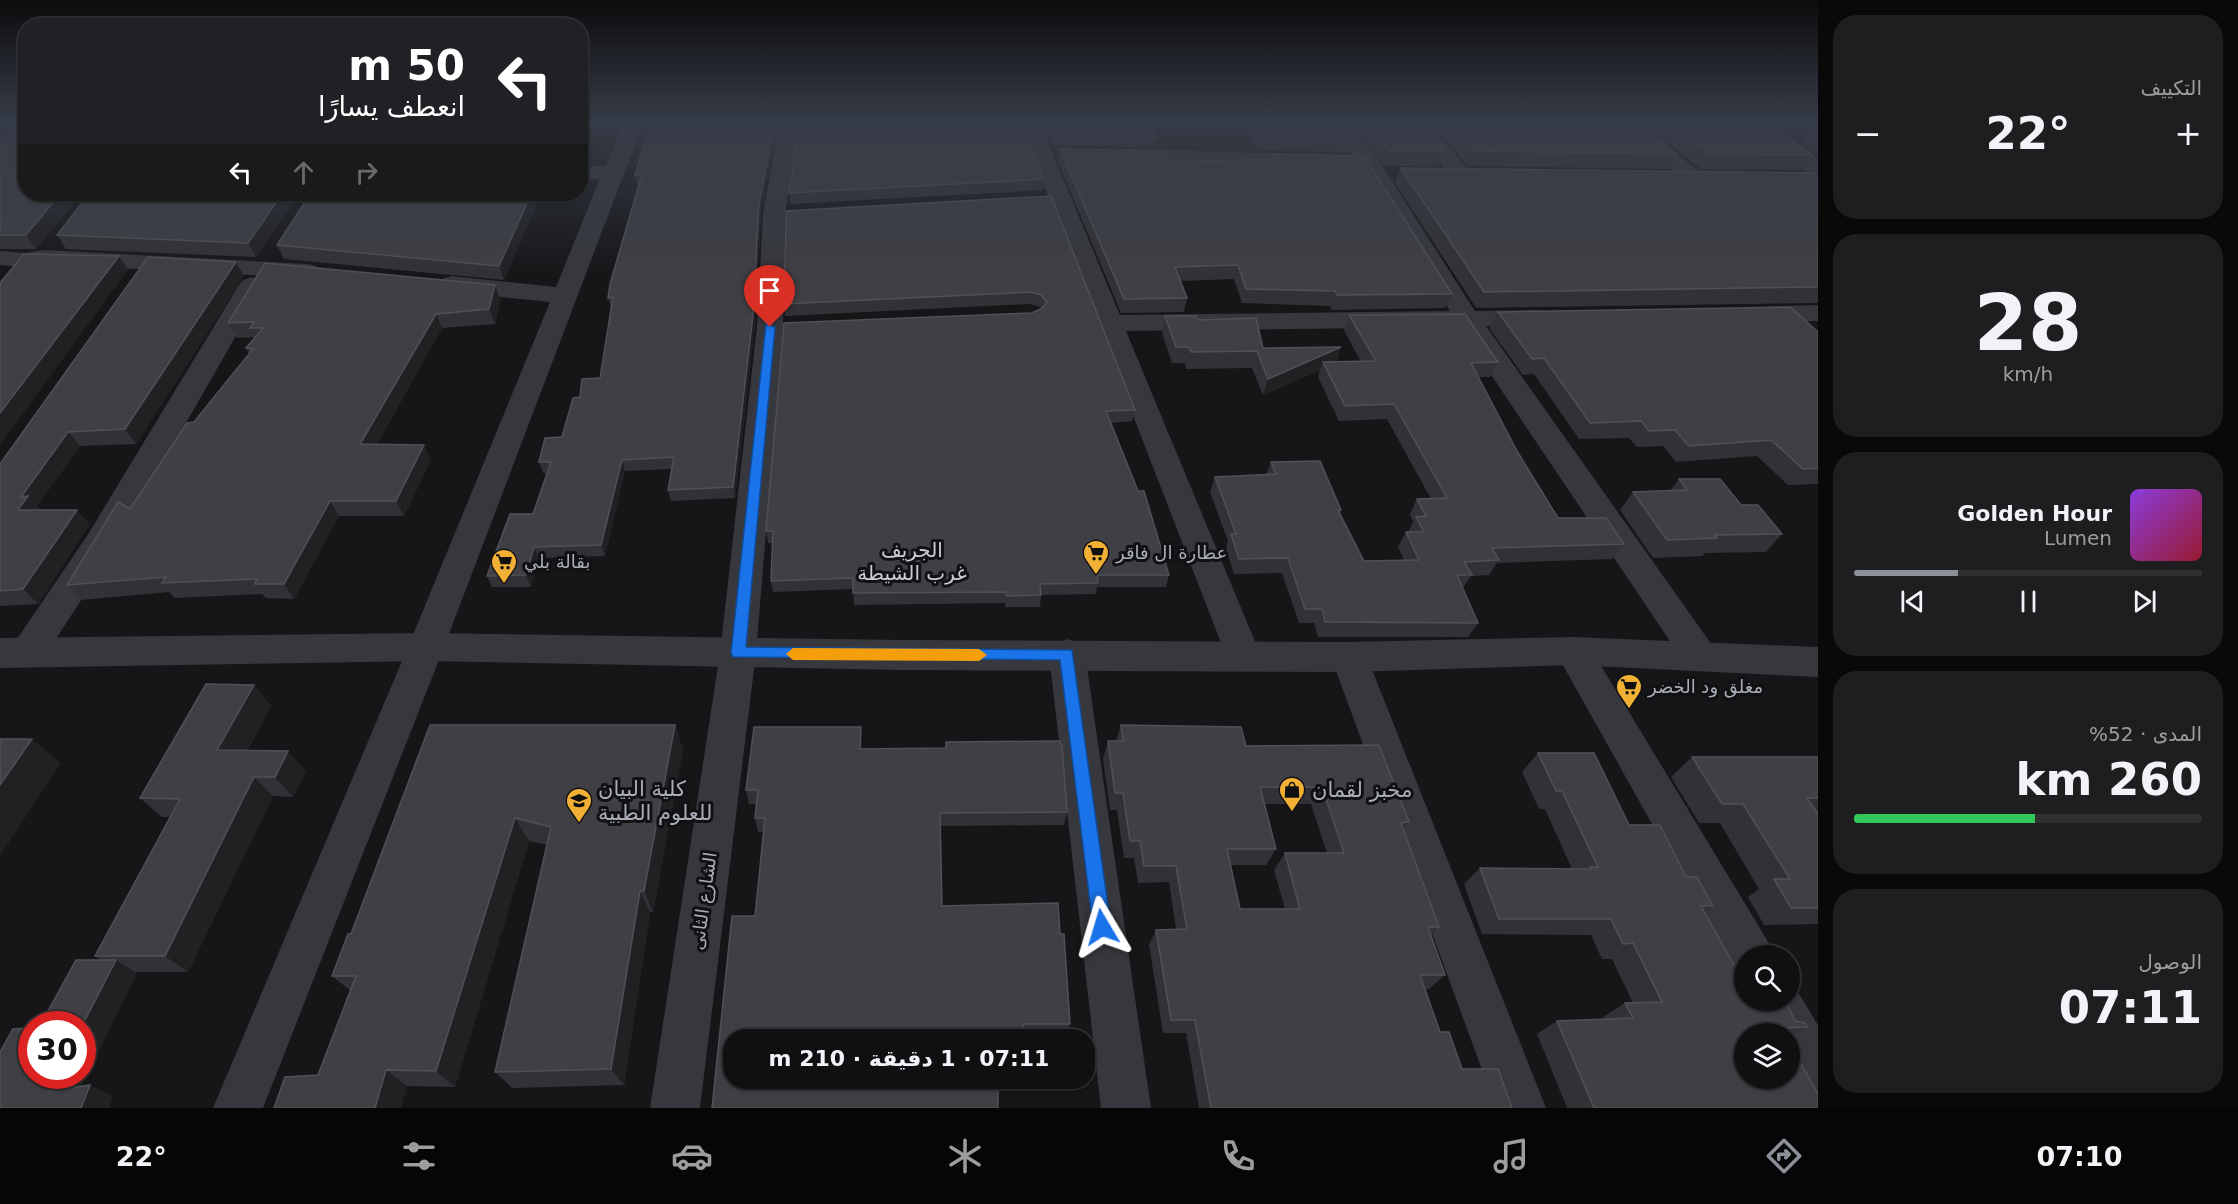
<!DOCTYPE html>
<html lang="ar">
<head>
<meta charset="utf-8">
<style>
  body { margin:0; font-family:"DejaVu Sans","Noto Sans Arabic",sans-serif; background:#1e1e20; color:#f1f3f6; direction:rtl; height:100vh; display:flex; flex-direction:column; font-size:22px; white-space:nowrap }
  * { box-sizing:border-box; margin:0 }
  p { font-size:20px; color:#9c9d9f }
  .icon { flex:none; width:33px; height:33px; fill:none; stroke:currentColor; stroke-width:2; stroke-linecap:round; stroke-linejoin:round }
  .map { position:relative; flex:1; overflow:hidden; direction:ltr }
  .panel { display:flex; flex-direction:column; gap:15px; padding:15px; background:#09090a; width:420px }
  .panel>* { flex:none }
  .hud { position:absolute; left:18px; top:18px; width:570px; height:183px; border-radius:24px; box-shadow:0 2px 4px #0004,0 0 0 2px #303032; direction:rtl; background:#202124; color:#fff; overflow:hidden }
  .tools { position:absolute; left:1734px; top:945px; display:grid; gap:12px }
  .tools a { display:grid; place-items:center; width:66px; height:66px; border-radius:50%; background:#101012; box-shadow:0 2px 4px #0004,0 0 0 2px #303032; font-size:30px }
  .speed { position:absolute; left:18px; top:1011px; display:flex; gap:12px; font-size:30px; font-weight:700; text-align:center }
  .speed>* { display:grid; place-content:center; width:78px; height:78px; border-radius:50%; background:#101012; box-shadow:0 2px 4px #0004,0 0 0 2px #303032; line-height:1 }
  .speed .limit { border:9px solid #d22; background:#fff; color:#111 }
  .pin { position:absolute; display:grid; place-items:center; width:51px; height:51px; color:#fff; margin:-62px -26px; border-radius:50% 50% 50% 0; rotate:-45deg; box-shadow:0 0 6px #0007 }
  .pin .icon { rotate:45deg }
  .me { position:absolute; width:66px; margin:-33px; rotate:353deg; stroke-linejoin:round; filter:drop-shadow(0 0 4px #0008) }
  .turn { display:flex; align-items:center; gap:21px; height:126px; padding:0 24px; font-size:27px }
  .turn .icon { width:78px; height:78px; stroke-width:2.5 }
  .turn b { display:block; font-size:42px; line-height:51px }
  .lanes { display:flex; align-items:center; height:57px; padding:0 24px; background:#0003; justify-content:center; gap:30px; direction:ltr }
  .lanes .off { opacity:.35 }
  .big { font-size:45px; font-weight:700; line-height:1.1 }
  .panel .tile { flex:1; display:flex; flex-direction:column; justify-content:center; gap:9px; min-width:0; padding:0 21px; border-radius:24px; background:#1e1e20 }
  .panel .dial { align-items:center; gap:0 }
  .dial b { font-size:78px; line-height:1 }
  .song { display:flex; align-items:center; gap:18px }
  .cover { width:72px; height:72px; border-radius:9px; background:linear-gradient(135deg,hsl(270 70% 55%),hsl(350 70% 35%)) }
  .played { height:6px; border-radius:3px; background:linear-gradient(90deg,#8c9099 30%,#303032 30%) }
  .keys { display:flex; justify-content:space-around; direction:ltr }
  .heat { display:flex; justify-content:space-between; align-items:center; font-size:33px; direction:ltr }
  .charge { height:9px; border-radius:4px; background:linear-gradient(90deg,#34c759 52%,#303032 0) }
  .trip { position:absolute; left:723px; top:1029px; width:372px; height:60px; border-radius:24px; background:#101012; box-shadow:0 2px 4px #0004,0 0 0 2px #303032; font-weight:700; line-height:60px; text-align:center; direction:rtl }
  .dock { display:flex; height:96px; justify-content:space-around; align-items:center; background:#060607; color:#9c9d9f }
  .dock .icon { width:42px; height:42px }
  .dock .on { color:#8c9099 }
  .dock b { font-size:27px; color:#f1f3f6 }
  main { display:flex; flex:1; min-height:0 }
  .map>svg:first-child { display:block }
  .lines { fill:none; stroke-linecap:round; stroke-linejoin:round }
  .minor { fill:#37383d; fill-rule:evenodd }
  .tertiary { fill:#37383d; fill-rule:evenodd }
  .wall { fill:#323236; fill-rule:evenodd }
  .shaded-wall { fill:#212124 }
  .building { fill:#3f3f44; stroke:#4f5156; stroke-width:1.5; fill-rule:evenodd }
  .route { fill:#1a73e8; stroke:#114b97; stroke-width:1.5 }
  .slow { fill:#f59e0b }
  .labels { text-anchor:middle; stroke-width:6; stroke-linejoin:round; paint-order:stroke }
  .poi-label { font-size:18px; fill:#a8adb8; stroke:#111113; text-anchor:start }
  .street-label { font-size:18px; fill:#a8adb8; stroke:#111113 }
  .neighbourhood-label { font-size:20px; fill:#c9ccd4; stroke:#111113 }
  .near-poi-label { font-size:21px; fill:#a8adb8; stroke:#111113; text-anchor:start }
</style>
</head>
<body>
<main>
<section class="panel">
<div class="tile"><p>التكييف</p>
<div class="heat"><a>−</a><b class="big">22°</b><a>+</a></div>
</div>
<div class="tile dial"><b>28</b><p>km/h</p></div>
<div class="tile">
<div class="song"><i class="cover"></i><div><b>Golden Hour</b><p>Lumen</p></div></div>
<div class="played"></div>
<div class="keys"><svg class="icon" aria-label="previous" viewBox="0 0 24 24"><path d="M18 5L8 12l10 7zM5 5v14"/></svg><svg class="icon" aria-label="pause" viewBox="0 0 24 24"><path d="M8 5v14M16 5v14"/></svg><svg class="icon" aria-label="next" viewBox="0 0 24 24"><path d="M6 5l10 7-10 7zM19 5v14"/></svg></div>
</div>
<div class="tile"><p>المدى · 52%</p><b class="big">260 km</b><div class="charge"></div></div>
<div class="tile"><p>الوصول</p><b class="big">07:11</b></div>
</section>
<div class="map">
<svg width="1818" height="1108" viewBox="0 0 1818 1108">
  <rect width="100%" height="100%" fill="#161618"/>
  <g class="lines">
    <!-- minor -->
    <path class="minor" d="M624 121H644L444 647 263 1108H213L408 647 550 302 451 292 442 289 438 284 442 279 451 276 556 287 600 179 580 180V166H606Z
      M780 121H800L785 214 783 326 756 653 700 1108H650L720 653 757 326 763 214Z
      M1019 121H1039L1120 315 1450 311 1358 162 1329 121H1349L1379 161 1475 311 1537 310 1546 312 1550 318 1546 324 1486 326 1712 645 1717 655 1712 665 1699 670 1686 665 1459 327 1126 331 1261 656 1256 666 1243 671 1230 666Z
      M1408 121H1428L1471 174 1468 179H1452Z
      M1616 121H1638L1706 178 1703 183H1687Z
      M1738 121H1762L1788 136 1818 159V175L1810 174Z
      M1124 149 1315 154 1323 155 1326 160 1323 165 1315 166 1116 160 1113 155 1116 150Z
      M45 250 307 264 316 266 319 271 316 276 307 278 45 264 25 267 0 265V251L25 253Z
      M252 277 261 280 265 285 111 554 41 662 28 667 15 662 10 652 15 642 87 536 239 285 243 280Z
      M1818 305V321L1754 323 1745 321 1741 315 1745 309 1754 307Z
      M1573 637 1586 641 1767 940 1773 956H1744V976L1735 972 1555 651 1560 641Z
      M1067 639 1080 644 1085 654 1151 1108H1101L1049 654 1054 644Z
      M1349 642 1362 647 1367 657 1546 1108H1496L1331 657 1336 647Z
      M1790 982 1793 984 1818 1025V1094C1787 1081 1790 1064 1790 1034H1770L1754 1000H1790Z"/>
    <!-- tertiary -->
    <path class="tertiary" d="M426 633 902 640 1349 642 1573 637 1818 647V677L1573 665 1349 672 902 670 426 661 0 668V638Z"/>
  </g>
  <!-- wall -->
  <path class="wall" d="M580 121 594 128 587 146H581L580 149Z
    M651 121 761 214 755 326 735 498 671 501 668 490 672 469 625 471 605 556 539 558 531 587H492L487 576 533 514 547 473H543L539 462 562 437 580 397 600 378 611 309 608 298 639 185H638L635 175Z
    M1041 121H1147L1156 137 1154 147 1052 145Z
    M1242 121H1341L1353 137 1348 152 1258 150Z
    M1351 121H1422L1446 151 1439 166H1384Z
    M1430 121H1638L1676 154 1667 169 1468 166Z
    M1641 121H1764L1812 155 1802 170 1701 169Z
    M1766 121H1818L1783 131Z
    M1818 126V157L1802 143 1812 128Z
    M0 140 26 194H81L36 249H0Z
    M1060 149 1171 162 1270 159 1272 154 1452 294 1445 308 1332 310 1330 306 1242 303 1234 279 1181 281 1187 298 1184 312 1121 313 1058 162Z
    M1401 168 1818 173V303L1476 308 1395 183Z
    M1044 179 1043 190 790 204 789 193Z
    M89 194H298L256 257 66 249 57 235Z
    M310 194H541L504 280 284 259 277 245Z
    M1051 196 1135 410 1132 421 1111 423 1169 575 1166 587H1097L1096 594 1041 595 1040 607H1005V603L854 605 853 589 773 592 771 581 772 543H768L766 531 1031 313 1041 309 1040 307 1030 304 785 316 784 304Z
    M236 262 244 276 136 444 80 446 37 506 41 510 90 524 38 604 0 606V464Z
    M500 299 495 324 442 328 377 444 431 460 404 516H339L294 599 266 598 262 594 175 598 169 592 81 600 67 585 130 509 194 422 249 354 246 348 255 337 237 338 228 323Z
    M1498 312 1818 332V484L1788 485 1757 456 1676 462 1663 446 1637 447 1629 438 1579 439 1534 374 1523 375 1489 328Z
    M1349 315 1498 362 1490 377H1478L1517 451 1558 518 1624 544 1612 559 1497 563 1489 575 1471 576 1463 588 1478 623 1468 637H1318L1314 623H1299L1282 573 1234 574 1226 549 1228 541 1210 492 1215 477 1266 475 1271 462 1341 510 1340 513 1364 561 1404 560 1398 547 1406 532H1408L1413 522 1410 514 1417 499H1431L1387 419 1339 421 1318 377 1320 370 1263 395 1252 368 1186 369 1185 363H1172L1162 333 1165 316 1198 320 1263 348 1341 347 1336 362H1361L1344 330Z
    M1679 479 1741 505 1782 534 1766 552 1705 553 1702 556 1653 558 1620 510 1633 492 1670 491Z
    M254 685 271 706 247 751 306 771 293 797 273 796 188 972H135L137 973 81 1086 113 1096 32 1076 102 960 95 956 170 817H162L140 798Z
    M430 725H675L683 750 653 912H650L624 1085 512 1088 495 1072 547 845 529 841 455 1087 407 1086 401 1108H274L318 1075 351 991 332 976 351 934Z
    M1121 725 1246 746 1409 822 1403 829 1439 927 1431 935 1445 975 1429 989H1425L1440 1032 1462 1069 1512 1108H1199L1186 1033H1163L1149 945 1156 930 1176 929 1169 882 1138 883 1134 858H1124L1117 810H1110L1103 759 1108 741H1116ZM1265 804H1311L1327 853H1285L1274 870 1285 909H1240L1231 865H1266L1276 849Z
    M754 727H861L862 749 945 748 946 742 1059 741 1062 745 1067 812 1064 825 940 826 942 906 1058 903 1060 934H1064L1070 1024 1066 1035 1024 1034V1040H734V1078H1020L1017 1090 998 1089V1108H712L732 916H755L763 832H758L755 818 756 804H749L746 790Z
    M1538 753 1629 825 1686 877 1713 906 1705 912 1744 1000 1807 1027 1790 1035V1034H1744L1818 1108H1567L1537 1034 1557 1021 1605 1019 1603 1017 1625 1003H1633L1612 959H1602L1591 935 1482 934 1464 884 1480 868 1572 869 1545 809H1539L1522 772Z
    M1692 757H1818V924L1764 925 1748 897 1759 889 1720 823H1699L1671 777Z"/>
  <!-- shaded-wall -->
  <path class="shaded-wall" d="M0 121H17L0 134Z
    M589 121H595L594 128 587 146 584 133Z
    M775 121H778L761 214 755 326 735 498 733 487 759 203Z
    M1790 121H1818V122L1783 131Z
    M60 194H81L36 249 26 235Z
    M282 194H298L256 257 248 243Z
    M531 194H541L504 280 499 266Z
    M119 256 128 270 0 445V413Z
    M236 262 244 276 136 444 125 429Z
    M495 285 500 299 495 324 489 309Z
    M436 314 442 328 368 459 360 444Z
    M1341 347 1335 363 1323 362 1320 370 1263 395 1268 379Z
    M68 432 80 446 37 506 41 511 18 510 21 497Z
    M424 445 431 460 404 516 396 501Z
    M622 460 625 471 605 556 601 545Z
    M330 501 339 516 294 599 284 584Z
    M77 510 90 524 38 604 23 589Z
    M534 547 539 558 531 587 526 575Z
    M254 685 271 706 236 770 217 750Z
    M675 725 683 750 653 912 644 891Z
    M861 727 862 741 861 763 860 749Z
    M32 739 61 763 0 856V785Z
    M288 751 306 771 293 797 275 777Z
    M254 777 273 796 188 972 165 956Z
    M515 818 529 841 455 1087 436 1071Z
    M640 891 650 912 624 1085 611 1069Z
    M116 960 137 973 74 1101 50 1091 57 1076H82V1026Z
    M386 1070 407 1086 401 1108H375Z
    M90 1085 113 1096 109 1108H81Z"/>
  <!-- building -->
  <path class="building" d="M19 121H26V194H60L26 235H0V140L19 126Z
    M580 121H589L584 133H580Z
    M651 121H775L759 203 753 315 733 487 668 490 674 457 622 460 601 545 534 547 526 575 487 576 510 514H533L551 462H539L545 438 562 437 573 398 580 397 582 379 600 378 613 297 608 298 610 284 642 174 635 175Z
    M800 121H1022L1044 179 789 193Z
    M1047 121H1147L1156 137 1053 134Z
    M1254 121H1341L1353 137 1262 135Z
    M1366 121H1422L1446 151H1390Z
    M1448 121H1638L1676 154 1475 151Z
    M1667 121H1764L1812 155 1710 154Z
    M1818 126V133L1812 128Z
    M1060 149 1165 151 1171 162 1275 159 1272 154 1364 156 1452 294 1337 295 1335 291 1246 289 1238 265 1175 267 1187 298 1124 299Z
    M1401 168 1818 173V287L1484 292Z
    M89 194H282L248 243 57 235Z
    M310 194H531L499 266 277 245Z
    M1051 196 1135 410 1106 411 1138 491H1144L1169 575H1097L1098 583 1040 584 1041 595 1007 596 1006 592 853 593V578L771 581 773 531H766L784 323 1031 313 1041 309 1047 302 1041 295 1031 292 784 304 786 211Z
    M24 254 119 256 0 413V283Z
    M148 257 236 262 125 429 68 432 21 497 28 496 18 510H77L23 589 0 591V464Z
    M265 263 495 285 489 309 436 314 360 444 424 445 396 501H330L284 584H255L257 579 162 583 166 577 67 585 118 502 130 509 187 423 194 422 253 349 246 348 263 328H250L254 322 228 323Z
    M1790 307 1818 332V468L1803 469 1771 440 1689 446 1675 430 1649 431 1641 421 1590 423 1544 358 1532 359 1498 312Z
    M1465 314 1498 362 1471 363 1517 451 1558 518H1606L1624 544 1492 548 1499 560 1464 562 1472 575H1457L1478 623 1325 622 1322 609H1305L1288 558 1239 559 1231 534H1236L1215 477 1276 474 1271 462 1320 461 1341 510H1338L1364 561 1419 560 1406 532H1424L1416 517 1426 516 1417 499 1447 498 1394 404 1345 406 1323 362 1376 361 1349 315Z
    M1165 316H1196L1198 320 1256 318 1263 348 1341 347 1268 379 1257 351 1191 352 1189 347H1176Z
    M1679 479H1720L1741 505H1758L1782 534 1715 535 1717 538 1667 540 1633 492 1687 490Z
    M206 684 254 685 217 750 288 751 275 777H254L165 956H95L180 799 140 798Z
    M430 725H675L644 891H640L611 1069 495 1072 551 827 515 818 436 1071 386 1070 375 1108H274L285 1077 318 1075 356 976H332L348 934H351Z
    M1121 725 1241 727 1246 746 1379 745 1409 822 1401 823 1439 927H1428L1445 975H1420L1440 1032H1449L1462 1069H1498L1512 1108H1211L1195 1020H1171L1156 930 1187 929 1176 866H1144L1140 841H1130L1123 793H1115L1108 741H1123ZM1260 787H1322L1344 853H1285L1300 909H1240L1227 849H1276Z
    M754 727H861L860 749 946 748V742L1059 741 1062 745 1067 812 940 813 942 906 1058 903 1060 934H1064L1070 1024H1023L1024 1040H734V1078H1020V1080H998V1108H712L732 916H755L765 818H755L758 790H746Z
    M0 739H32L0 785Z
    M1538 753H1594L1629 825H1660L1686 877H1697L1713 906H1701L1744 983V1000H1785L1795 1021 1805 1023 1807 1027 1780 1028 1784 1034H1744V1078H1790V1044L1818 1094V1108H1594L1557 1021 1633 1018 1625 1003 1662 1002 1633 943 1623 944 1611 919H1499L1480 868 1591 869 1590 867H1598L1562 791H1556Z
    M1692 757H1818V798H1807L1818 814V908H1791L1774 879H1790L1743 804H1722Z
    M76 960H116L82 1026V1024H41Z
    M32 1028V1076H57L50 1091 90 1085 81 1108H0V1052L13 1029Z"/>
  <!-- sky -->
  <linearGradient id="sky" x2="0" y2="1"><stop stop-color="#0c0c0d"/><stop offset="0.44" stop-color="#363c48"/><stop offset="1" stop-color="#363c48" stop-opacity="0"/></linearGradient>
  <rect width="1818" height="276" fill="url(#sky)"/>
  <!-- route -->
  <path class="route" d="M766 324 775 327 746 647 1072 650 1111 927 1108 933 1102 936 1096 933 1093 927 1060 660 733 657 731 653Z"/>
  <!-- slow -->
  <path class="slow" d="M793 648 979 649 987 655 979 661 793 660 786 654Z"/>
  <!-- icons -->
  <defs>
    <symbol id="supermarket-pin" viewBox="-11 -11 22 30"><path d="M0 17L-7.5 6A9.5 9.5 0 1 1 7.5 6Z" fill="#f2b134" stroke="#111113"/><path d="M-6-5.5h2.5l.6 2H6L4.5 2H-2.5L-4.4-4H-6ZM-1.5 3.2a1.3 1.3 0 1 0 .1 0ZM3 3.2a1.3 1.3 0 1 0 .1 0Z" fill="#111"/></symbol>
    <symbol id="shop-pin" viewBox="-11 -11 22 30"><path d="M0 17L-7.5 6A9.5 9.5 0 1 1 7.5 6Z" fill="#f2b134" stroke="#111113"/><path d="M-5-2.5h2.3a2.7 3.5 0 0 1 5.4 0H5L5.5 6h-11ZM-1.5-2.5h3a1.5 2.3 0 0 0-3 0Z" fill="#111"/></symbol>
    <symbol id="university-pin" viewBox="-11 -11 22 30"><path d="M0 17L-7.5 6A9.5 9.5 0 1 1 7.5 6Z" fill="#f2b134" stroke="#111113"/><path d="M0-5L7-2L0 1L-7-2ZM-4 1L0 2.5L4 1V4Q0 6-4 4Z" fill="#111"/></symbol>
  </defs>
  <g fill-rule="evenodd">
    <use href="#supermarket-pin" x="1081" y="538" width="30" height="40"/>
    <use href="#supermarket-pin" x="489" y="547" width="30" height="40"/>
    <use href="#supermarket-pin" x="1614" y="672" width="30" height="40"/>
    <use href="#shop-pin" x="1277" y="775" width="30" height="40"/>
    <use href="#university-pin" x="564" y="786" width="30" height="40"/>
  </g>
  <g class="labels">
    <!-- poi labels -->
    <g class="poi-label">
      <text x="1116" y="559">عطارة ال فاقر</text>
      <text x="524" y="568">بقالة بلي</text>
      <text x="1648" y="693">مغلق ود الخضر</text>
    </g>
    <!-- street labels -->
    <g class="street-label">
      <text transform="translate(704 901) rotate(-82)" y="6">الشارع الثانى</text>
    </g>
    <!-- neighbourhood labels -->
    <g class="neighbourhood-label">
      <text x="912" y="557">الجريف<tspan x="912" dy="23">غرب الشيطة</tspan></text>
    </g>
    <!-- near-poi labels -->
    <g class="near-poi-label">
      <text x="598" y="796">كلية البيان<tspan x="598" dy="24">للعلوم الطبية</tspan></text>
      <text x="1312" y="797">مخبز لقمان</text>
    </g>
  </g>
</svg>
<div class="tools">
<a><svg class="icon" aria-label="search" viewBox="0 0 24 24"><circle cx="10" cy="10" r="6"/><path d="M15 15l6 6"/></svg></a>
<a><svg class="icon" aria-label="layers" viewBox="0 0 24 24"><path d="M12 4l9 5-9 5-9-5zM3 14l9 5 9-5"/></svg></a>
</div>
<div class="speed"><div class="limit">30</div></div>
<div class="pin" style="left:770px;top:327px;background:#d93025"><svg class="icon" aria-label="arrive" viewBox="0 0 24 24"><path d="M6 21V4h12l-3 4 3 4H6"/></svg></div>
<svg class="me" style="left:1102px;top:927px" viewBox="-20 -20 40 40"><path d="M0-17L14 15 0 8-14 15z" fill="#1a73e8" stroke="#fff" stroke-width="4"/></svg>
<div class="trip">07:11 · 1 دقيقة · 210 m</div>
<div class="hud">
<div class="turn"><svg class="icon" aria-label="left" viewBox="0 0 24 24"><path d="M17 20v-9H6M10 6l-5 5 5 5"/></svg><div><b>50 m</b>انعطف يسارًا</div></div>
<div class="lanes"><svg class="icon" aria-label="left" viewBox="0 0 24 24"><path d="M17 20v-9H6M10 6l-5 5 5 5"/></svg><svg class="icon off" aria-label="ahead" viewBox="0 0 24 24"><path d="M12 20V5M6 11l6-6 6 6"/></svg><svg class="icon off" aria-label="right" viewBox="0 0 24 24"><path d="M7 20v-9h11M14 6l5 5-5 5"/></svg></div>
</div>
</div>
</main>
<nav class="dock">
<b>07:10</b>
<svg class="icon on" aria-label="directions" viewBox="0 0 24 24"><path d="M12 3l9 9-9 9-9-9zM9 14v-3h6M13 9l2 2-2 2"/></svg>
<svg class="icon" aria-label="music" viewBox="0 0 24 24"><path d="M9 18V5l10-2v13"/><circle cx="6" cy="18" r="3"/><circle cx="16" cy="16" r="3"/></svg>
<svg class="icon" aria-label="phone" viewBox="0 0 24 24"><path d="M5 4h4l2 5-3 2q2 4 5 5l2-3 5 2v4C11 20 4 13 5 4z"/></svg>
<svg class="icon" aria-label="climate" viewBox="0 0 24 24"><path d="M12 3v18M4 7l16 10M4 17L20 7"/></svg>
<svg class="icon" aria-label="car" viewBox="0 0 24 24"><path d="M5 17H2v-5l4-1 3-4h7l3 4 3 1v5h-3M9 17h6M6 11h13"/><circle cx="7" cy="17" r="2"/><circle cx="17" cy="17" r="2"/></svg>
<svg class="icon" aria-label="filters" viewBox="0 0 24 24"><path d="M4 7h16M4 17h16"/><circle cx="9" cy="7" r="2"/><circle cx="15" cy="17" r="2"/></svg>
<b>22°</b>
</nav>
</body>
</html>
